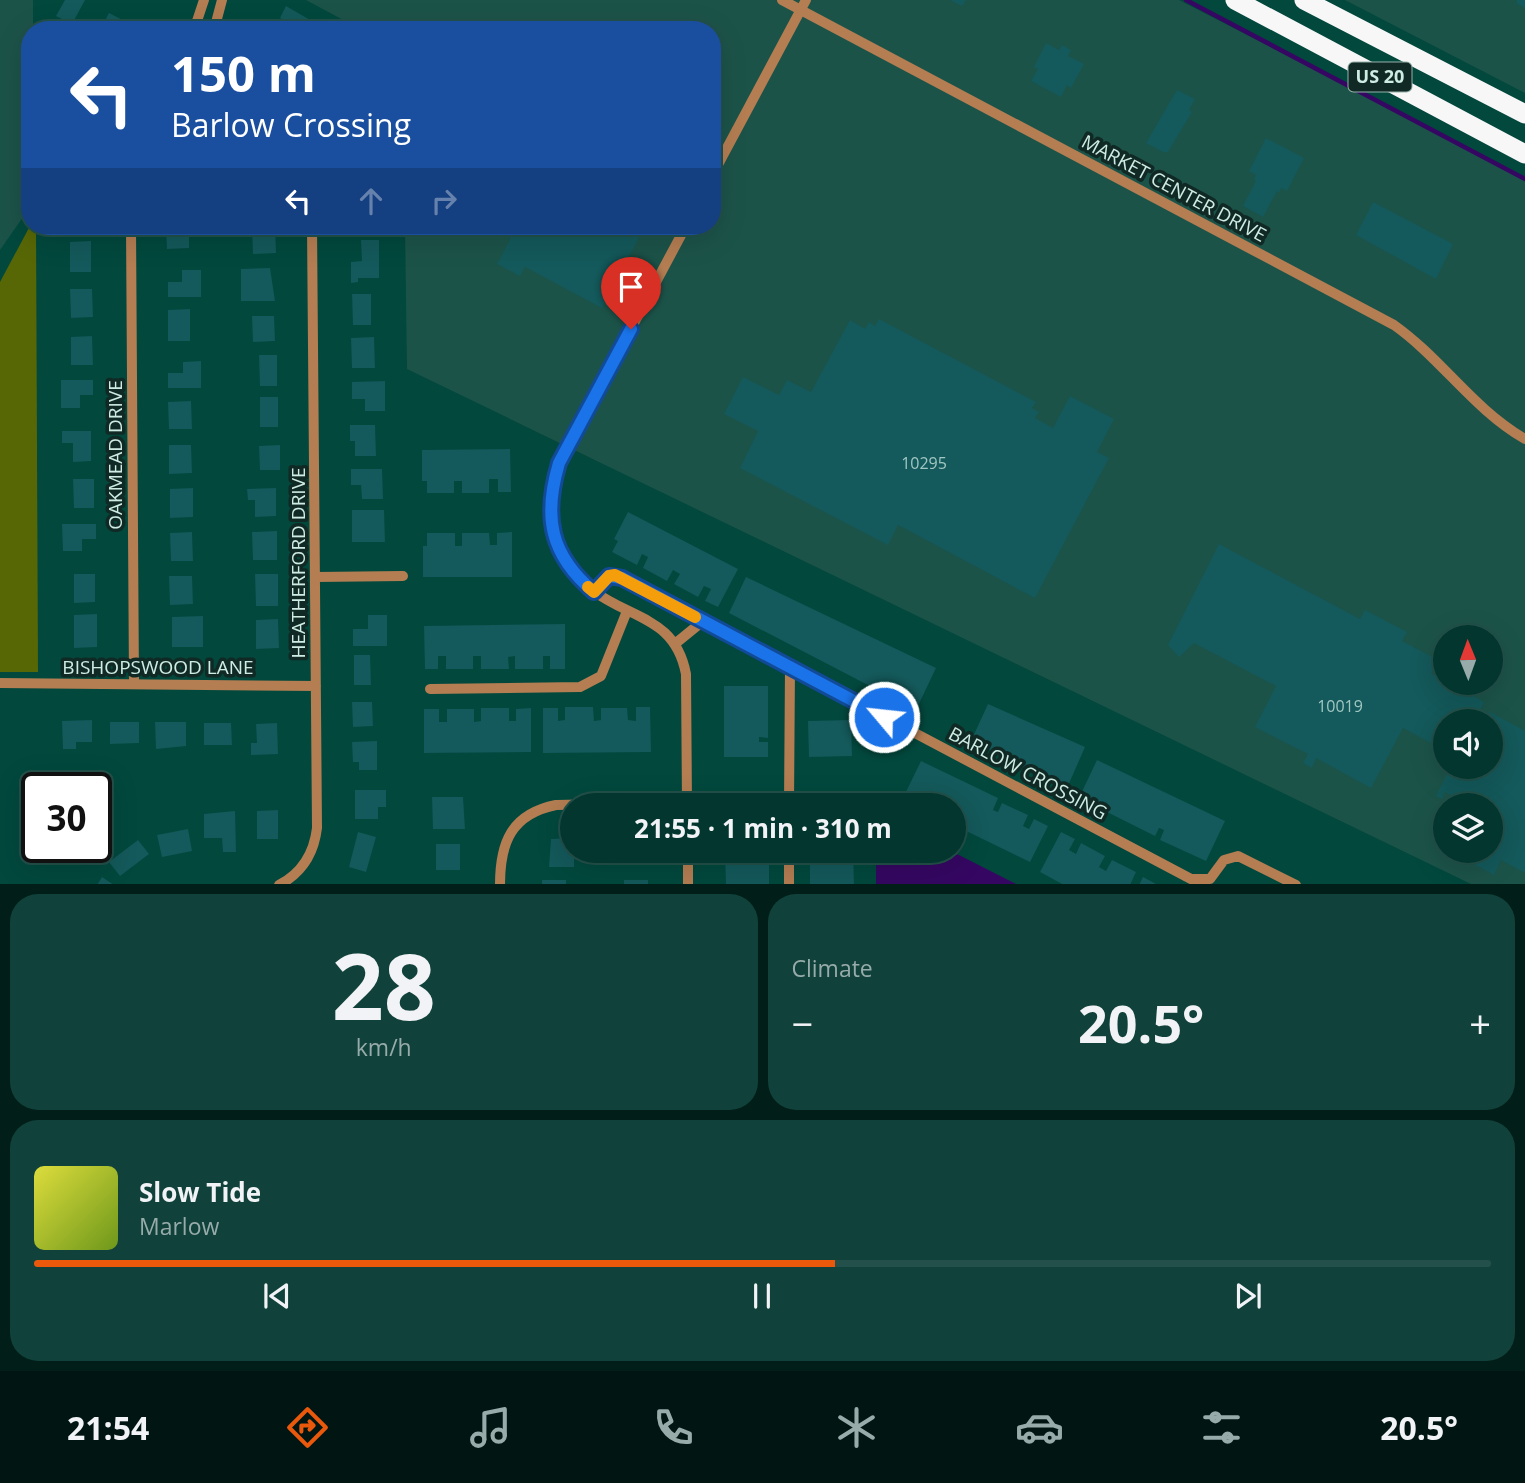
<!DOCTYPE html>
<html lang="en">
<head>
<meta charset="utf-8">
<style>
  body { margin:0; font-family:"Open Sans",sans-serif; background:#10413a; color:#f1f3f6; height:100vh; display:flex; flex-direction:column; font-size:26px; white-space:nowrap }
  * { box-sizing:border-box; margin:0 }
  p { font-size:23px; color:#96abaa }
  .icon { flex:none; width:38px; height:38px; fill:none; stroke:currentColor; stroke-width:2; stroke-linecap:round; stroke-linejoin:round }
  .map { position:relative; height:884px; overflow:hidden }
  .details { display:flex; flex-direction:column; gap:10px; padding:10px; background:#011e19; flex:1 }
  .details>* { flex:none }
  .hud { position:absolute; left:21px; top:21px; width:700px; height:214px; border-radius:28px; box-shadow:0 7px 28px #0002,0 0 0 2px #23504a; background:#1a4fa0; color:#fff; overflow:hidden }
  .needle { width:46px; rotate:359deg }
  .buttons { position:absolute; left:1433px; top:625px; display:grid; gap:14px }
  .buttons a { display:grid; place-items:center; width:70px; height:70px; border-radius:50%; background:#02362e; box-shadow:0 7px 28px #0002,0 0 0 2px #23504a; font-size:35px }
  .speed { position:absolute; left:21px; top:772px; display:flex; gap:14px; font-size:35px; font-weight:700; text-align:center }
  .speed>* { display:grid; place-content:center; width:91px; height:91px; border-radius:50%; background:#02362e; box-shadow:0 7px 28px #0002,0 0 0 2px #23504a; line-height:1 }
  .speed .limit { border:4px solid #111; border-radius:10px; background:#fff; color:#111 }
  .pin { position:absolute; display:grid; place-items:center; width:60px; height:60px; color:#fff; margin:-72px -30px; border-radius:50% 50% 50% 0; rotate:-45deg; box-shadow:0 0 7px #0007 }
  .pin .icon { rotate:45deg }
  .me { position:absolute; width:77px; margin:-38px; rotate:298deg; stroke-linejoin:round; filter:drop-shadow(0 0 5px #0008) }
  .turn { display:flex; align-items:center; gap:24px; height:147px; padding:0 35px; font-size:32px }
  .turn .icon { width:91px; height:91px; stroke-width:2.5 }
  .turn b { display:block; font-size:49px; line-height:60px }
  .lanes { display:flex; align-items:center; height:66px; padding:0 35px; background:#0003; justify-content:center; gap:35px; direction:ltr }
  .lanes .off { opacity:.35 }
  .big { font-size:52px; font-weight:700; line-height:1.1 }
  .details .card { flex:1; display:flex; flex-direction:column; justify-content:center; gap:10px; min-width:0; padding:0 24px; border-radius:28px; background:#10413a }
  .details .dial { align-items:center; gap:0 }
  .dial b { font-size:91px; line-height:1 }
  .song { display:flex; align-items:center; gap:21px }
  .cover { width:84px; height:84px; border-radius:10px; background:linear-gradient(135deg,hsl(60 70% 55%),hsl(80 70% 35%)) }
  .played { height:7px; border-radius:4px; background:linear-gradient(90deg,#ea580c 55%,#23504a 55%) }
  .keys { display:flex; justify-content:space-around; direction:ltr }
  .heat { display:flex; justify-content:space-between; align-items:center; font-size:38px; direction:ltr }
  .details .tiles { flex:1; display:grid; gap:10px; grid-template-columns:1fr 1fr }
  .card:last-child { grid-column:span 2 }
  .trip { position:absolute; left:560px; top:793px; width:406px; height:70px; border-radius:35px; background:#02362e; box-shadow:0 7px 28px #0002,0 0 0 2px #23504a; font-weight:700; line-height:70px; text-align:center }
  .dock { display:flex; height:112px; justify-content:space-around; align-items:center; background:#011612; color:#96abaa }
  .dock .icon { width:49px; height:49px }
  .dock .on { color:#ea580c }
  .dock b { font-size:32px; color:#f1f3f6 }
  .map>svg:first-child { display:block }
  .built { fill:#1c5349; fill-rule:evenodd }
  .green { fill:#586706 }
  .water { fill:#350762 }
  .lines { fill:none; stroke-linecap:round; stroke-linejoin:round }
  .stream { stroke:#350762; stroke-width:4.5 }
  .building { fill:#14595b }
  .street { stroke:#b47d52; stroke-width:10 }
  .highway { stroke:#f7f7f7; stroke-width:19 }
  .route-casing { stroke:#114b97; stroke-width:18 }
  .route { stroke:#1a73e8; stroke-width:12 }
  .slow { stroke:#f59e0b; stroke-width:12 }
  .labels { text-anchor:middle; stroke-width:7; stroke-linejoin:round; paint-order:stroke }
  .number-label { font-size:16px; fill:#a0c7c2 }
  .shield { fill:#102924; stroke:#95b2aa; stroke-width:2 }
  .shield-label { font-size:18px; font-weight:bold; fill:#ceece4 }
  .street-label { font-size:19px; fill:#ceece4; stroke:#102924 }
</style>
</head>
<body>
<div class="map">
<svg width="1525" height="885" viewBox="0 0 1525 885">
  <rect width="100%" height="100%" fill="#02483d"/>
  <!-- built -->
  <path class="built" d="M0 0H33V30H30V207L0 250Z
    M306 0H1179L1525 178V884H1471L407 369 405 226H712V30H362ZM1446 637H1491V682H1446ZM1446 721H1491V766H1446ZM1446 805H1491V850H1446Z
    M1345 0H1525V93Z"/>
  <!-- green -->
  <path class="green" d="M30 226H36L38 672H0V282Z"/>
  <!-- water -->
  <path class="water" d="M949 850 1016 884H876V851Z"/>
  <g class="lines">
    <!-- stream -->
    <path class="stream" d="M1186 0 1525 179"/>
  </g>
  <!-- building -->
  <path class="building" d="M65 0H85L72 24 56 16Z
    M950 0H966L962 6Z
    M1517 0H1525V8L1516 3Z
    M286 6 317 24 314 30H300L280 18Z
    M109 13 142 30H100Z
    M1046 43 1059 50 1062 45 1071 50 1068 56 1084 64 1071 88 1067 85 1061 97 1031 81 1038 69 1034 67Z
    M1177 90 1195 99 1189 110 1192 112 1168 152H1163L1146 143Z
    M1266 138 1304 158 1287 191 1281 188 1279 193 1277 191 1263 217 1243 206 1256 181 1254 180 1256 175 1249 171Z
    M1373 202 1453 244 1436 279 1356 235Z
    M166 226H189V248L167 249Z
    M252 226H275L276 253 253 254Z
    M488 226H645L602 308 525 267 520 276 497 264 511 238Z
    M361 240H379V278H358V282L351 283V262L362 261Z
    M91 241V272H70V242Z
    M270 268 275 301H241V269Z
    M182 270H201V297H168V282H182Z
    M70 289H92L93 317 71 318Z
    M352 294H371V325H353Z
    M190 309V341H168V310Z
    M252 316H274L275 341 253 342Z
    M879 319 1036 402 1032 408 1039 412 1035 418 1053 428 1070 396 1114 419 1097 452 1109 458 1035 598 898 525 888 545 740 468 758 431 724 414 743 377 779 395 787 380 811 392 850 320 865 329 869 322 875 326Z
    M92 336 93 365H71V337Z
    M374 337 375 368H352L351 338Z
    M259 355H277V386H260Z
    M201 361V388H168V373H183V362Z
    M61 380H93V395H80V408H61Z
    M385 381V411H365V399H352V382Z
    M260 397H278V427H260Z
    M191 401 192 429H169L168 402Z
    M350 425H375L376 456H355V441H350Z
    M62 431H91V461L73 462V443H62Z
    M169 445H191L192 473 169 474Z
    M280 445V470H260L259 446Z
    M510 449 511 492H498V479H489V493H462V481H454V493H427V481H422V450Z
    M351 469H382L383 499H362L361 485H351Z
    M73 479H94V508H74Z
    M193 488V517L170 518V489Z
    M276 488V516L255 517V500H248L247 489Z
    M352 510H384L385 542H352Z
    M628 512 738 569 718 607 705 601 711 589 704 586 698 597 674 584 680 574 673 570 667 581 643 568 648 557 642 554 637 565 612 552 618 541 614 539Z
    M62 524H96V539H82V551H63Z
    M277 531V560H253L252 532Z
    M192 532 193 561H171L170 533Z
    M512 532V577H423V546H427V533H455V546H462V533H489L490 545H497V533Z
    M1219 544 1360 619 1365 610 1407 632 1402 641 1438 660 1431 673 1484 702 1480 711 1488 716 1490 712 1525 731V873L1501 860 1494 875 1472 863 1478 850H1491V805H1472L1445 792 1442 799 1436 796 1451 766H1491V721H1446V751L1403 728 1371 788 1316 758 1312 768 1303 763 1308 754 1255 727 1276 686 1194 643 1179 657 1168 645Z
    M74 574H95V602L74 603Z
    M255 574H278V606H256Z
    M169 576H192L193 604 170 605Z
    M746 577 936 668 916 710 729 613Z
    M97 614V647L74 648V615Z
    M368 615H387V646H353V629H368Z
    M203 616V647H172V617Z
    M278 619 279 648 256 649V620Z
    M565 624V669H550V656H543V669H515V656L508 657 509 669H481V656H473V669H446V656H438V669H425L424 626Z
    M354 655H370L371 685H354Z
    M724 686H768V738L759 737V742H768V757H724Z
    M352 702H372L373 726 353 727Z
    M988 704 1085 747 1067 788 971 741Z
    M565 707H593L594 721 601 720V708H627L628 720 636 721V707H650L651 752 543 753V708H558V721L565 720Z
    M481 708H509V721H516V709L531 708V752L424 753V709H439V722H447V709H474V722L481 721Z
    M92 720V742H76V749H63L62 721Z
    M851 720 852 756 809 757 808 721Z
    M110 722H139V743L110 744Z
    M155 722H186V746L156 749Z
    M204 723H231L232 745H204Z
    M277 723 278 754 251 755V743H257L256 724Z
    M377 741V770H359V762H353L352 742Z
    M1097 760 1225 821 1206 861 1160 840 1164 830 1159 828 1155 836 1079 798Z
    M921 761 998 798 993 810 998 812 1002 803 1028 815 1023 826 1029 829 1034 819 1048 826 1030 862 954 825V805H912L902 800Z
    M355 790H386V807H378V819H355Z
    M432 797H463L465 829H433Z
    M278 810V839H257V811Z
    M235 811 236 852H223L222 838H204V814Z
    M188 829 192 851 162 857 157 835Z
    M358 832 376 837 366 872 349 867Z
    M1061 832 1075 839 1069 850 1076 854 1081 843 1105 856 1099 867 1106 871 1112 860 1136 872 1130 885H1064L1040 872Z
    M572 838V850H580V856H574V867H549L551 839Z
    M138 840 149 854 120 876 109 862Z
    M436 844H460V870H436Z
    M623 850H648V861L623 862Z
    M725 850H769V885H726Z
    M810 850H853L854 885H810Z
    M102 877 114 885H97Z
    M1143 877 1158 885H1139Z
    M542 880H566V885H542Z
    M624 880H648V885H624Z"/>
  <g class="lines">
    <!-- street -->
    <path class="street" d="M782 0 1394 325C1442 359 1473 409 1525 439
      M194 30 204 0
      M214 30 222 0
      M712 176 806 0
      M131 226 134 684
      M686 226C655 284 624 342 593 400 579 425 560 453 554 481 545 523 557 564 592 590 632 620 675 617 686 674L687 805
      M316 577 403 576
      M594 591 609 576 615 575 703 621
      M676 643 703 621 1191 879H1210L1224 860 1238 856 1296 885
      M0 683 316 686
      M430 689 580 687 601 676 627 611
      M789 805 790 667
      M688 850V885
      M789 850V885
      M279 885C302 873 314 853 317 828L312 226
      M500 885C500 843 511 814 556 805L789 800"/>
    <!-- highway -->
    <path class="highway" d="M1235 0 1525 154
      M1304 0 1525 114"/>
  </g>
  <g class="lines">
    <defs>
      <path id="route" d="M631 329 559 463C543 517 550 555 594 592L609 576 622 578 884 717"/>
    </defs>
    <!-- route casing -->
    <use href="#route" class="route-casing"/>
    <!-- route -->
    <use href="#route" class="route"/>
    <!-- slow -->
    <path class="slow" d="M588 587 594 592 609 576 615 575 695 617"/>
  </g>
  <g class="labels">
    <!-- number labels -->
    <g class="number-label">
      <text x="924" y="469">10295</text>
      <text x="1340" y="712">10019</text>
    </g>
    <!-- shield labels -->
    <rect class="shield" x="1348.5" y="62.5" width="63" height="29" rx="5"/>
    <g class="shield-label">
      <text x="1380" y="83">US 20</text>
    </g>
    <!-- street labels -->
    <g class="street-label">
      <text transform="translate(1174 188) rotate(28)" y="7">MARKET CENTER DRIVE</text>
      <text transform="translate(115 455) rotate(-90)" y="7">OAKMEAD DRIVE</text>
      <text transform="translate(298 563) rotate(-90)" y="7">HEATHERFORD DRIVE</text>
      <text x="158" y="674">BISHOPSWOOD LANE</text>
      <text transform="translate(1028 773) rotate(28)" y="7">BARLOW CROSSING</text>
    </g>
  </g>
</svg>
<div class="buttons">
<a><svg class="needle" viewBox="-14 -14 28 28"><path d="M0-13l5 13h-10z" fill="#e53935"/><path d="M0 13l5-13h-10z" fill="#96abaa"/></svg></a>
<a><svg class="icon" aria-label="sound" viewBox="0 0 24 24"><path d="M4 9h4l5-4v14l-5-4H4zM17 9q2 3 0 6"/></svg></a>
<a><svg class="icon" aria-label="layers" viewBox="0 0 24 24"><path d="M12 4l9 5-9 5-9-5zM3 14l9 5 9-5"/></svg></a>
</div>
<div class="speed"><div class="limit">30</div></div>
<div class="pin" style="left:631px;top:329px;background:#d93025"><svg class="icon" aria-label="arrive" viewBox="0 0 24 24"><path d="M6 21V4h12l-3 4 3 4H6"/></svg></div>
<svg class="me" style="left:884px;top:717px" viewBox="-20 -20 40 40"><circle r="17" fill="#1a73e8" stroke="#fff" stroke-width="3"/><path d="M0-11L8 9 0 5-8 9z" fill="#fff"/></svg>
<div class="trip">21:55 · 1 min · 310 m</div>
<div class="hud">
<div class="turn"><svg class="icon" aria-label="left" viewBox="0 0 24 24"><path d="M17 20v-9H6M10 6l-5 5 5 5"/></svg><div><b>150 m</b>Barlow Crossing</div></div>
<div class="lanes"><svg class="icon" aria-label="left" viewBox="0 0 24 24"><path d="M17 20v-9H6M10 6l-5 5 5 5"/></svg><svg class="icon off" aria-label="ahead" viewBox="0 0 24 24"><path d="M12 20V5M6 11l6-6 6 6"/></svg><svg class="icon off" aria-label="right" viewBox="0 0 24 24"><path d="M7 20v-9h11M14 6l5 5-5 5"/></svg></div>
</div>
</div>
<section class="details">
<div class="tiles">
<div class="card dial"><b>28</b><p>km/h</p></div>
<div class="card"><p>Climate</p>
<div class="heat"><a>−</a><b class="big">20.5°</b><a>+</a></div>
</div>
<div class="card">
<div class="song"><i class="cover"></i><div><b>Slow Tide</b><p>Marlow</p></div></div>
<div class="played"></div>
<div class="keys"><svg class="icon" aria-label="previous" viewBox="0 0 24 24"><path d="M18 5L8 12l10 7zM5 5v14"/></svg><svg class="icon" aria-label="pause" viewBox="0 0 24 24"><path d="M8 5v14M16 5v14"/></svg><svg class="icon" aria-label="next" viewBox="0 0 24 24"><path d="M6 5l10 7-10 7zM19 5v14"/></svg></div>
</div>
</div>
</section>
<nav class="dock">
<b>21:54</b>
<svg class="icon on" aria-label="directions" viewBox="0 0 24 24"><path d="M12 3l9 9-9 9-9-9zM9 14v-3h6M13 9l2 2-2 2"/></svg>
<svg class="icon" aria-label="music" viewBox="0 0 24 24"><path d="M9 18V5l10-2v13"/><circle cx="6" cy="18" r="3"/><circle cx="16" cy="16" r="3"/></svg>
<svg class="icon" aria-label="phone" viewBox="0 0 24 24"><path d="M5 4h4l2 5-3 2q2 4 5 5l2-3 5 2v4C11 20 4 13 5 4z"/></svg>
<svg class="icon" aria-label="climate" viewBox="0 0 24 24"><path d="M12 3v18M4 7l16 10M4 17L20 7"/></svg>
<svg class="icon" aria-label="car" viewBox="0 0 24 24"><path d="M5 17H2v-5l4-1 3-4h7l3 4 3 1v5h-3M9 17h6M6 11h13"/><circle cx="7" cy="17" r="2"/><circle cx="17" cy="17" r="2"/></svg>
<svg class="icon" aria-label="filters" viewBox="0 0 24 24"><path d="M4 7h16M4 17h16"/><circle cx="9" cy="7" r="2"/><circle cx="15" cy="17" r="2"/></svg>
<b>20.5°</b>
</nav>
</body>
</html>
